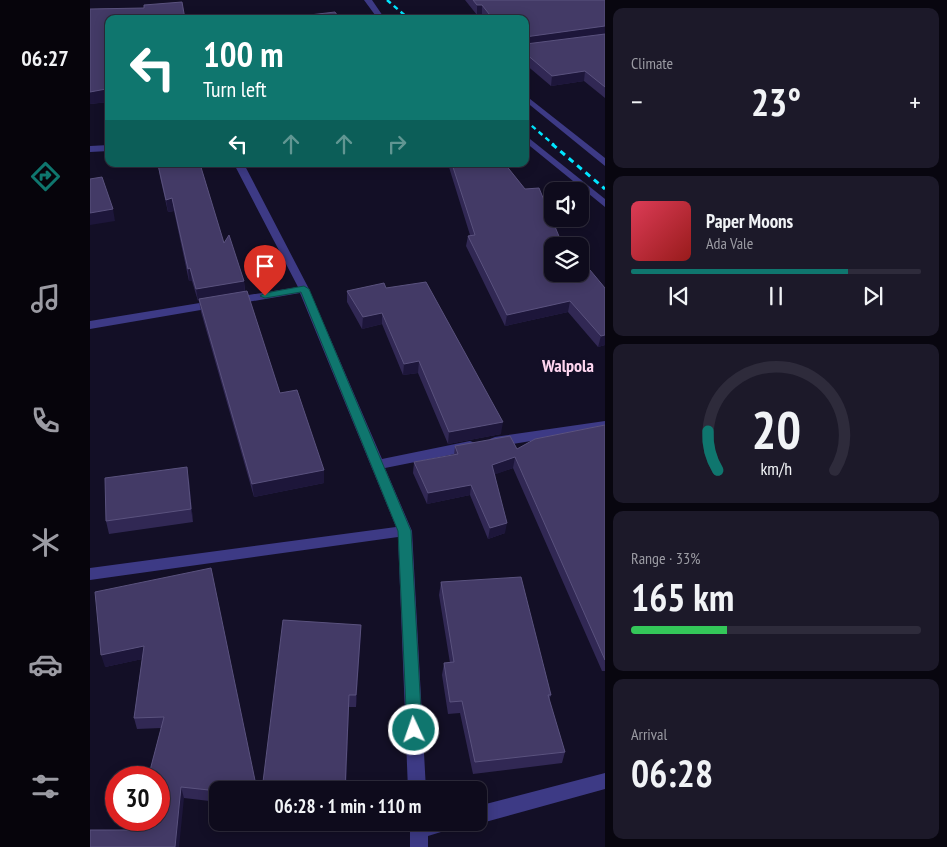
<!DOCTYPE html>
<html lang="en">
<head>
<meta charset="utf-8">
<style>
  body { margin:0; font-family:"PT Sans Narrow",sans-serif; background:#1c1929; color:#f1f3f6; height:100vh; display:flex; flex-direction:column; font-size:19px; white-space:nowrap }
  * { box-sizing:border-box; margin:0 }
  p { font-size:16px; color:#9b9ba3 }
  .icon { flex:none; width:28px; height:28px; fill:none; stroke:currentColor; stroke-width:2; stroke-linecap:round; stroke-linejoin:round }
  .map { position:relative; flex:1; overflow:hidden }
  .details { display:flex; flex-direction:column; gap:8px; padding:8px; background:#08060f; width:342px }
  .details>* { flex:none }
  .hud { position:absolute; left:15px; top:15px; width:424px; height:152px; border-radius:10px; box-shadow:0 2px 12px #0003,0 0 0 1px #2e2b3b; background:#0f766e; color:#fff; overflow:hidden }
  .buttons { position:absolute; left:454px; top:182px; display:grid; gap:10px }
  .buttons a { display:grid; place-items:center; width:45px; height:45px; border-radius:10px; background:#0e0b1c; box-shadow:0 2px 12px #0003,0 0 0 1px #2e2b3b; font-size:25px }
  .speed { position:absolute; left:15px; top:766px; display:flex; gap:10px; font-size:25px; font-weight:700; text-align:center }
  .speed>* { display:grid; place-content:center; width:65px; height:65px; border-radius:50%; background:#0e0b1c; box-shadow:0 2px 12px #0003,0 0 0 1px #2e2b3b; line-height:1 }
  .speed .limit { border:8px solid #d22; background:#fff; color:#111 }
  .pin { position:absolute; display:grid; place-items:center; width:42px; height:42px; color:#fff; margin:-51px -21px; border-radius:50% 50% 50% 0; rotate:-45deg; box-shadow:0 0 5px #0007 }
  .pin .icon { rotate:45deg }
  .me { position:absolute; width:55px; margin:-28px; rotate:357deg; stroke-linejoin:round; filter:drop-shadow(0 0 4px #0008) }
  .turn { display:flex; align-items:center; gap:18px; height:105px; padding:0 15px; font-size:22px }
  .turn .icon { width:65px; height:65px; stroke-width:2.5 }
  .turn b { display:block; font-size:35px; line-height:42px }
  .lanes { display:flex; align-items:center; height:48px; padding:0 15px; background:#0003; justify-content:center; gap:25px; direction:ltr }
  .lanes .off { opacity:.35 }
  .big { font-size:38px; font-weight:800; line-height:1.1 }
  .details .widget { flex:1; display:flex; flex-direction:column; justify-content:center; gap:8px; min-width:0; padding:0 18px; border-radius:10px; background:#1c1929 }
  .details .dial { align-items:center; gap:0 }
  .dial svg { height:130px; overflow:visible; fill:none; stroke:#2e2b3b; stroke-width:7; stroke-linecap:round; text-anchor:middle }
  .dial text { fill:#f1f3f6; stroke:none }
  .song { display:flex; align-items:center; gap:15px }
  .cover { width:60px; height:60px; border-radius:8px; background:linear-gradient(135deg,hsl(350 70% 55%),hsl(0 70% 35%)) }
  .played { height:5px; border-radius:2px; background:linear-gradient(90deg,#0f766e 75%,#2e2b3b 75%) }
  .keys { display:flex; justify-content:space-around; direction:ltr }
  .heat { display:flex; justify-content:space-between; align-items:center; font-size:28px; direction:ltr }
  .charge { height:8px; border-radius:4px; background:linear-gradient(90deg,#34c759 33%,#2e2b3b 0) }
  .trip { position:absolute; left:119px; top:781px; width:278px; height:50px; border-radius:10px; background:#0e0b1c; box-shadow:0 2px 12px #0003,0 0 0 1px #2e2b3b; font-weight:800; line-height:50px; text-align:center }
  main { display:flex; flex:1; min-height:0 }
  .tabs { display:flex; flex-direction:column; width:90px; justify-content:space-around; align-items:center; background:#06040b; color:#9b9ba3 }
  .tabs .icon { width:35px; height:35px }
  .tabs .active { color:#0f766e }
  .tabs b { font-size:22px; color:#f1f3f6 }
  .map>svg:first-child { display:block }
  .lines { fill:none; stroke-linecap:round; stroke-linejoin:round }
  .street { fill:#3d3a85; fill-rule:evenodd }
  .rail-far1 { stroke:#00e5ff; stroke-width:2.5; stroke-dasharray:5 4; stroke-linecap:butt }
  .rail { stroke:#00e5ff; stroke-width:3; stroke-dasharray:6 5; stroke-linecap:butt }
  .wall { fill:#312854 }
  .shaded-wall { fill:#1d163a }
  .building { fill:#433a66; stroke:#5a527e }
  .route { fill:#0f766e; stroke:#0a4d48 }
  .labels { text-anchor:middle; stroke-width:5; stroke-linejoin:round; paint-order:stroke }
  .district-label { font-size:18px; font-weight:bold; fill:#ffd6f0; stroke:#130f26 }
</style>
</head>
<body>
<main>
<nav class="tabs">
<b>06:27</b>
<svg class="icon active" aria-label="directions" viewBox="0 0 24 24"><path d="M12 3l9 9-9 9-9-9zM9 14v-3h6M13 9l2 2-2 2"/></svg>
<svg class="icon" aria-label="music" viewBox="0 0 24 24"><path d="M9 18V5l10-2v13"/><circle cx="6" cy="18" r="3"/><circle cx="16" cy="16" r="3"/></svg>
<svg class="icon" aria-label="phone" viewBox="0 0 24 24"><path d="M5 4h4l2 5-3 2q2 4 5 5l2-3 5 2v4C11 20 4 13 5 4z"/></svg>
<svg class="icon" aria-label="climate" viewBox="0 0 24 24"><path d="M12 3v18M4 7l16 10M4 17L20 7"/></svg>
<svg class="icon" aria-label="car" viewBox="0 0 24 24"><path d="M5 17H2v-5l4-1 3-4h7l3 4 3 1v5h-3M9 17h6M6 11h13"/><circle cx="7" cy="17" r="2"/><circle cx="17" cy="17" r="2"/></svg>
<svg class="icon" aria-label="filters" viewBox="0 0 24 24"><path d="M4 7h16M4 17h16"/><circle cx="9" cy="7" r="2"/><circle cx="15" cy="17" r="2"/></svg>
</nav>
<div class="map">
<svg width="515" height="847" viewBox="0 0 515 847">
  <rect width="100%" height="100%" fill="#130f26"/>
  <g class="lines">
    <!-- street -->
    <path class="street" d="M274 0H282L295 19H288Z
      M435 95 515 158V166L435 101Z
      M435 135 515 199V207L435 142Z
      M19 145V151L0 152V146Z
      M144 164H154L219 289 292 459 380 441 385 443 386 446 385 449 380 451 295 468 322 531 336 790H318L308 537 0 580V568L306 527 210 293 0 329V321L208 287Z
      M515 421V429L405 447 400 445 399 442 400 439 405 437Z
      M515 773V789L388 824 385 822H388V806Z
      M320 822H367L364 828 338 836V847H320Z"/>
    <!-- rail-far1 -->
    <path class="rail-far1" d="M297 0 319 19
      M435 120 464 145"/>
    <!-- rail -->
    <path class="rail" d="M462 144 515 189"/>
  </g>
  <!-- wall -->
  <path class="wall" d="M375 0H515V98L494 81 461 86 435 64V19H395L392 14 387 15Z
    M92 2 19 19V103L18 102 0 104V9L54 8Z
    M358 164H415L462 274H490L515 345 508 347 478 312 415 326 376 246 378 236 380 235Z
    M68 165 134 243 154 281 155 292 190 393 234 470V483L164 497 111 312 109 301H108L102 281H99L84 211 78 212 70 177Z
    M296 288 411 434 358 444 328 373 313 375 292 324 272 329 257 302V291Z
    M515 425V671H512L423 468 405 474 415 533 398 539 380 495 337 504 323 473 324 462 364 455 365 446 427 449Z
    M99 480 103 522 19 534 16 521Z
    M121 568 128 802 94 798 45 830 71 728 47 729 44 718 52 659 15 667Z
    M351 582 461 695 459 700 475 752 472 763 383 774 370 713 358 714 352 675 354 663H360L349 595Z
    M271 625 266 707H259L256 790H172Z"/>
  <!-- shaded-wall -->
  <path class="shaded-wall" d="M387 5H392V14L387 15Z
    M515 26V35L435 47V37Z
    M495 71 494 81 461 86 462 76Z
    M16 89 18 102 0 104V92Z
    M82 198 84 211 78 212 76 200Z
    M23 209 25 221 0 225V213Z
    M100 268 102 281H99L98 269Z
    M154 281 155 294 108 301 106 289Z
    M480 301 478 312 415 326 417 315Z
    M292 313V324L272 329 273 317Z
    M515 335V345L508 347 511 336Z
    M329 361 328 373 313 375 314 364Z
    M413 422 411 434 358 444 359 432Z
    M425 457 423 468 401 476 402 465Z
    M97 467 99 480 103 522 101 509Z
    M234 470V483L164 497 162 484Z
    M381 485 380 495 337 504 338 493Z
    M417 523 415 533 398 539 400 528Z
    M271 625V637L266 707V695Z
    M54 646 57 658 15 667 11 655Z
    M259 695 256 790H255Z
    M91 787 94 798 89 847H85Z"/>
  <!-- building -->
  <path class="building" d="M383 0H515V26L435 37V19H403L392 5H387Z
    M92 2 95 19H19V96L16 89 0 92V9L54 8V5Z
    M245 12 250 19H213L211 16Z
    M515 34V87L495 71 462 76 435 53V43L436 44Z
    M80 164H110L134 243 139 235 154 281 106 289 100 268 98 269 82 198 76 200 68 165Z
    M362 164H415L435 189 449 188 473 246H462V274H490V271L500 270 515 288V335L511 336 480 301 417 315 378 236 385 235Z
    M12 177 23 209 0 213V179Z
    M336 282 413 422 359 432 329 361 314 364 292 313 273 317 257 291 294 283 296 288Z
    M157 291 190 393 207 390 234 470 162 484 109 299Z
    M515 425V660L425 457 402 465 417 523 400 528 381 485 338 493 324 462 368 454 365 446 420 436 427 449 445 439Z
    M97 467 101 509 16 521 15 478Z
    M121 568 167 790H128V791L91 787 85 847H0V830H45L47 820H69V778H58L74 717 44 718 54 646 11 655 5 592Z
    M431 577 461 695H458L475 752 385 762 372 701 360 702 354 663 364 662 351 582Z
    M193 620 271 625 266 695H259L255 790H172Z"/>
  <!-- route -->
  <path class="route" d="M214 286 219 289 321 531 332 730 330 735 324 737 319 735 317 730 308 531 211 292 175 298 170 296 175 293Z"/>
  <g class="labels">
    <!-- district labels -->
    <g class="district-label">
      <text x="478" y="372">Walpola</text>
    </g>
  </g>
</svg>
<div class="buttons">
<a><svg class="icon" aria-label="sound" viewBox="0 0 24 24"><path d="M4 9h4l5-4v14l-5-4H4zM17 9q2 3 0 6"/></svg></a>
<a><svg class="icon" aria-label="layers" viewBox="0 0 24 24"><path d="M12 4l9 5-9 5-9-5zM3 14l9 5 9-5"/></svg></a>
</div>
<div class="speed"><div class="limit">30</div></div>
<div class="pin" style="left:175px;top:296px;background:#d93025"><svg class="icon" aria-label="arrive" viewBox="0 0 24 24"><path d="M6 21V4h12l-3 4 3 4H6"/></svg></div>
<svg class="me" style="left:324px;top:730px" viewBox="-20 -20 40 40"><circle r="17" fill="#0f766e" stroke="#fff" stroke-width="3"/><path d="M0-11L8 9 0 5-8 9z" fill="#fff"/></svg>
<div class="trip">06:28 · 1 min · 110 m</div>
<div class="hud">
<div class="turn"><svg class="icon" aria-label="left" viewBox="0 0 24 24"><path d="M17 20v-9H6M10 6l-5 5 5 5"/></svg><div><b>100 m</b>Turn left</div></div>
<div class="lanes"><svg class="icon" aria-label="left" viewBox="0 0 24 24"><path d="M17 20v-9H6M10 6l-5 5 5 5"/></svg><svg class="icon off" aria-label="ahead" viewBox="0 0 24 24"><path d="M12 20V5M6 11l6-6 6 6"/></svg><svg class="icon off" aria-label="ahead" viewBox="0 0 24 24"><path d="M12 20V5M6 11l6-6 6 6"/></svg><svg class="icon off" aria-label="right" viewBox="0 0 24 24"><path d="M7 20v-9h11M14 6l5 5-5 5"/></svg></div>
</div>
</div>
<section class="details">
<div class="widget"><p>Climate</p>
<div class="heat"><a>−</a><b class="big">23°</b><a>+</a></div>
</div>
<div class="widget">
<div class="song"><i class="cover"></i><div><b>Paper Moons</b><p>Ada Vale</p></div></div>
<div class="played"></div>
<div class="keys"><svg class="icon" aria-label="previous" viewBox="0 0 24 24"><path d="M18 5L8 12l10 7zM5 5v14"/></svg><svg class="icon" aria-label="pause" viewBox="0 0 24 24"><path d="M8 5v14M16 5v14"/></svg><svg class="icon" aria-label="next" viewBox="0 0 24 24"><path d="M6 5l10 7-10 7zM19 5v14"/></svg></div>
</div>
<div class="widget dial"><svg viewBox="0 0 100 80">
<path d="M14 69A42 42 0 1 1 86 69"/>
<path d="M14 69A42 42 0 0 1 8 45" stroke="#0f766e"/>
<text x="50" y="56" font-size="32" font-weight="700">20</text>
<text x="50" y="72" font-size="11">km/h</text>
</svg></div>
<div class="widget"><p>Range · 33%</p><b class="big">165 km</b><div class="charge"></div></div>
<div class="widget"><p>Arrival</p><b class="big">06:28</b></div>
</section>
</main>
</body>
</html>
